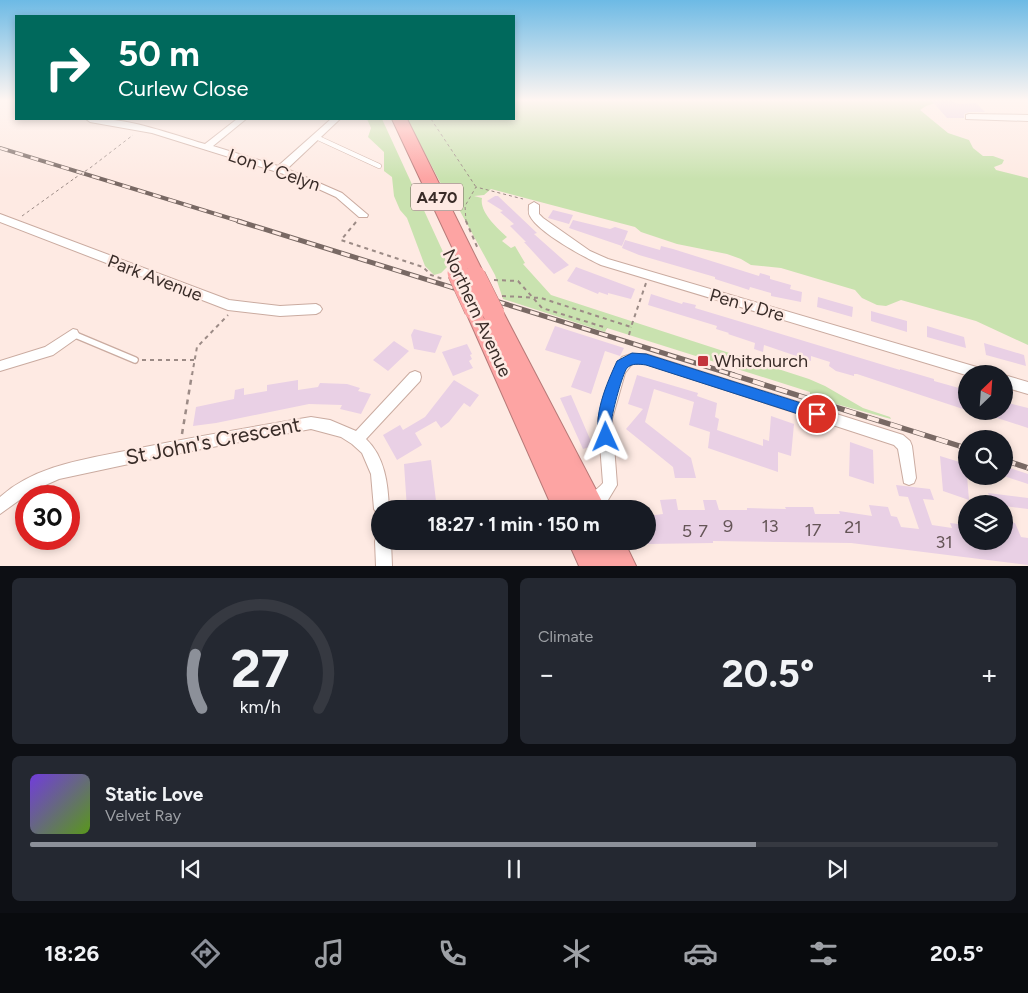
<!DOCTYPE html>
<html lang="en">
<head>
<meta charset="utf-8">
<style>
  body { margin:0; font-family:Figtree,sans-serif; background:#242831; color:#f1f3f6; height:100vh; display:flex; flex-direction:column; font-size:19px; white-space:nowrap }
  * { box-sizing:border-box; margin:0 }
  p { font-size:16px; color:#9ea1a6 }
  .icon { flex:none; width:28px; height:28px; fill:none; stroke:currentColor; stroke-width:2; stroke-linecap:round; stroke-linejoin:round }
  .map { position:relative; height:566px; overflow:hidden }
  .panel { display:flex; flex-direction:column; gap:12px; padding:12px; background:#0d0f14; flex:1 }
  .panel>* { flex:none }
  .top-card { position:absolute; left:15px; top:15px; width:500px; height:105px; border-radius:0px; box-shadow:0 2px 8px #0003; background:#00695c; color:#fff; overflow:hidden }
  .needle { width:32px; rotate:25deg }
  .buttons { position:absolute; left:958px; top:365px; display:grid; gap:10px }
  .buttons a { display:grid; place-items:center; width:55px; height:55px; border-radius:50%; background:#171b24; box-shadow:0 2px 8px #0003; font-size:25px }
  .speed { position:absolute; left:15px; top:485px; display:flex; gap:10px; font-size:25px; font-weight:700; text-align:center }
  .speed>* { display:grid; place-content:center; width:65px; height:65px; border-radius:50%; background:#171b24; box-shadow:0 2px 8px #0003; line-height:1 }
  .speed .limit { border:8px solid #d22; background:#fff; color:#111 }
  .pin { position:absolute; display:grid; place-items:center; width:42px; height:42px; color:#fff; margin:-21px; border:2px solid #fff; border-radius:50%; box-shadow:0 1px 5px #0007 }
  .me { position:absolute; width:55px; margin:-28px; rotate:359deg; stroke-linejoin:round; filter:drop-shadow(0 0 4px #0008) }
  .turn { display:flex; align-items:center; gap:18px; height:105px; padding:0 20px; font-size:22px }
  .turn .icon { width:65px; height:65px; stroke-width:2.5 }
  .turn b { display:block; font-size:35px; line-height:42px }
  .big { font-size:38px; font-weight:700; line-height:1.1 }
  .panel .card { flex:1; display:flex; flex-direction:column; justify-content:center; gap:8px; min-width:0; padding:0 18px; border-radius:8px; background:#242831 }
  .panel .dial { align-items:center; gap:0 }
  .dial svg { height:130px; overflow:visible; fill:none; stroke:#363941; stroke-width:7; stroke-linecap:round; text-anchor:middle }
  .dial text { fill:#f1f3f6; stroke:none }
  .song { display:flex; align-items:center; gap:15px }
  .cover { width:60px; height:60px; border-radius:8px; background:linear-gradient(135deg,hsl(260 70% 55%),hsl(90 70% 35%)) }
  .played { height:5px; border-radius:2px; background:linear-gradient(90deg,#8c9099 75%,#363941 75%) }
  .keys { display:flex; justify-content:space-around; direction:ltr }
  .heat { display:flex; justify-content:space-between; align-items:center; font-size:28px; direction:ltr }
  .panel .tiles { flex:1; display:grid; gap:12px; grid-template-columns:1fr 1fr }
  .card:last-child { grid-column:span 2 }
  .trip { position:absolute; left:371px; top:500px; width:285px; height:50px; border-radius:25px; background:#171b24; box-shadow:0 2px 8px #0003; font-weight:700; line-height:50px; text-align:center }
  .dock { display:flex; height:80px; justify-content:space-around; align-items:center; background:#090b0e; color:#9ea1a6 }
  .dock .icon { width:35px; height:35px }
  .dock .on { color:#8c9099 }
  .dock b { font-size:22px; color:#f1f3f6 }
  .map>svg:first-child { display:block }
  .green { fill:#c9e2af }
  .building { fill:#e9d0e5 }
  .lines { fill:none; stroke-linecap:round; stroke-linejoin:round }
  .lane-far1-casing { stroke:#caaba0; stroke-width:5.5 }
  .lane-casing { stroke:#caaba0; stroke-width:8 }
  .street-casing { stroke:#caaba0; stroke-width:2 }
  .highway-casing { stroke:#b87a78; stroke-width:2 }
  .path-far2 { stroke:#9c8b86; stroke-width:1; stroke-dasharray:3 3; stroke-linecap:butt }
  .path-far1 { stroke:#9c8b86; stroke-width:2; stroke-dasharray:4 4; stroke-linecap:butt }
  .path { stroke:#9c8b86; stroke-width:2.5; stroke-dasharray:5 5; stroke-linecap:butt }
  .lane-far1 { stroke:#fff; stroke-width:4.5 }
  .lane { stroke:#fff; stroke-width:5.5 }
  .street { fill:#fff; fill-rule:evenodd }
  .highway { fill:#fda4a3; fill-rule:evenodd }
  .rail-far2-casing { stroke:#796964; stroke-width:4 }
  .rail-far1-casing { stroke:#796964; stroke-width:5 }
  .rail-casing { stroke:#796964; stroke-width:5.5 }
  .rail-far2 { stroke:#feeae3; stroke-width:2.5; stroke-dasharray:8; stroke-linecap:butt }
  .rail-far1 { stroke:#feeae3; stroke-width:3; stroke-dasharray:9; stroke-linecap:butt }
  .rail { stroke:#feeae3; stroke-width:4; stroke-dasharray:12; stroke-linecap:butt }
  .highway-bridge-casing { stroke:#b87a78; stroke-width:22; stroke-linecap:butt }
  .path-bridge { stroke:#9c8b86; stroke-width:1; stroke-dasharray:3 3; stroke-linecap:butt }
  .highway-bridge { stroke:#fda4a3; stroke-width:21 }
  .route { fill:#1a73e8; stroke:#114b97 }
  .poi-dot { fill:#c3343c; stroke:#feeae3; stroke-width:2 }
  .labels { text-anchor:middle; stroke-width:5; stroke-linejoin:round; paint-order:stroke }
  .shield { fill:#feeae3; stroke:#746560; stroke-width:1 }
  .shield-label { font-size:16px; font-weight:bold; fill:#392c28 }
  .street-label { font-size:18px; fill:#392c28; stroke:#feeae3 }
  .poi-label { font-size:18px; fill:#392c28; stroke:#feeae3; text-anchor:start }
  .near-number-label { font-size:18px; fill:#655557 }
  .near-street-label { font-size:21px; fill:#392c28; stroke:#feeae3 }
</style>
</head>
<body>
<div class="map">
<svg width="1028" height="566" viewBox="0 0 1028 566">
  <rect width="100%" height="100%" fill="#feeae3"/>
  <!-- green -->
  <path class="green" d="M514 100H944L926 106 920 110 948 133 969 140 973 148 983 156H993L1004 160 1002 164 994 167 996 170 1028 178V345L976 321 901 300 886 306 877 305 862 298 855 290 781 268 751 265 741 259 727 254 677 244 641 232 635 227 491 189 484 195 474 196 482 198C479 212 498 229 507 237L502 241 511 248 515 246 525 263 523 264 551 295 809 379 825 386 863 408 890 417 891 419 810 397V392L607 328 605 332 503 299 495 275 455 202 451 203 407 119H514Z
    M367 119H382L444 254 447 267 441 273 434 275 425 266 407 218 400 210 394 196 392 177 384 171V152L368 137 371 128Z"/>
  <!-- building -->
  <path class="building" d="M931 100H950L959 104 976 103 985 112H969L964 114V118H947Z
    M495 196H498L537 233 534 234 569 265 554 274 547 267 524 242H526L510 226 514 224 500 212 503 211 487 201Z
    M553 210 573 215 569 224 548 218Z
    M573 220 610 229 615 227 628 231 622 246 569 228Z
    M625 240 660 250 661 246 673 249 759 276 760 273 770 276V279L791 285 790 289 802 292 801 302 771 296V293L750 287 749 290 737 286 715 279V277L639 255 622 248Z
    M576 267 635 289 631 299 608 293V295L599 292 598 294 567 281Z
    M651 294 682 304 683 302 696 305 695 308 900 370V369L934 379V381L966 390V410L857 374H854V376L836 371 829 366 830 362 811 356V361L764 345 763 352 754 349 755 343 728 334 729 333 716 329 717 326 648 305Z
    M818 297 853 307 852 317 817 307Z
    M871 311 907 321V332L871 321Z
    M555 326 624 348 620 356 605 351 591 394 571 387 581 361 545 350Z
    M927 326 964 337 966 348 927 337Z
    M414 329 442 336 435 353 414 349 411 335Z
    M394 341 409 351 388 371 373 360Z
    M984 343 1024 355 1026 366 986 355Z
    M467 344 472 354 470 355 472 359 469 361 473 368 453 376 442 352Z
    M637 375 698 393 697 396 717 403 715 417 719 419 717 430 763 446V439L769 441 771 416 794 424 791 456 778 452V472L708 448 710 432 689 425 694 402 654 389 645 422 691 458 696 478H675L673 467 626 429 643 409 628 404Z
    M298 380V390L318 387 320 383 347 384 360 388 358 391 371 394 361 414 340 409 342 405 309 404 216 423 193 426 196 407 234 399 235 390 244 388V395L267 391V385Z
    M454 380 479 395 470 407 464 403 449 422 441 428 436 421 415 433 422 445 397 460 383 435 400 425 403 430 425 417Z
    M571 395 593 446 583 449 560 398Z
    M1004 402 1028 408V428L982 413V411H1004Z
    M850 442 873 450 874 484 849 476Z
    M940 456 966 464 969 500 943 491Z
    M431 460 437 509H407L404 464Z
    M1004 466 1028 474V484L1004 476Z
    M896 485 930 489 934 500 923 499 932 525 952 528 950 523 966 525V541H1004V522L1015 523 1021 537 1028 538V565L851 543 713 541V543L648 544V516L663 514 660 500 676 499 678 510H705L703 500H716L719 510H747V508L786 509 785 507H813L815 514H840L839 511 872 516 869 505 888 507 891 516 897 517 901 527 919 529 908 497 899 496Z
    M988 493 1028 498V509L1004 506V504H993Z"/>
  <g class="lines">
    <defs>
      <path id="lane-far1" d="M316 137 379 166"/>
      <path id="lane" d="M73 334 135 360"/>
      <path id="street" d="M969 114 1028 115V121L966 119V115Z
        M86 119C124 116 168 133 205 144L237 119H246L213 146 278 166 331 119H340L287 169 342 193 368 215 367 217H359L336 197 290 176 152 133 90 122Z
        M534 202 539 205V214L543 218 590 251 608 259 980 368 985 370 986 374H966V375L601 265C584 257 539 233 530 216 528 213 529 209 529 205Z
        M0 214 229 300 280 306 316 304 320 306 322 309 320 312 316 314 280 316 228 310 0 222Z
        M73 329 77 330 79 334 77 338 53 355 0 371V361L45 347Z
        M631 354H646L903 435 910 441 912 446 916 478 914 483 909 485 904 483 898 449 894 445 646 364H632L625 373 612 419 617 485 608 500 594 509H582L581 504C584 495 596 492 603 483L598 419 615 367 622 357Z
        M415 371 420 373 421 377 420 381 366 439C385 457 388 484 389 509H380V516L377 514 374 509 371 474 362 453 352 444 341 437 311 429 180 453 59 479 32 491 0 514V497C37 464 88 459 135 449 193 437 252 427 311 417L330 420 356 431 410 373Z
        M1004 375 1028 382V394L1004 387Z
        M380 534V541H391L392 566H376L375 541 377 535Z"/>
      <path id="highway" d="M392 119H407L485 276 482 281 475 284 468 281Z
        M475 302 482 304 486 310 494 306 501 308 606 509H553L465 310 468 304Z
        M568 541H624L636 566H579Z"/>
    </defs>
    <!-- lane-far1 casing -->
    <use href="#lane-far1" class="lane-far1-casing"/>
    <!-- lane casing -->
    <use href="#lane" class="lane-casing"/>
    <!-- street casing -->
    <use href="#street" class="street-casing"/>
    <!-- highway casing -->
    <use href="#highway" class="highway-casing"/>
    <!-- path-far2 -->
    <path class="path-far2" d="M431 119 476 187
      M90 168 133 135
      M22 216 75 178
      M466 222 465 206 476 187 523 199"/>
    <!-- path-far1 -->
    <path class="path-far1" d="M466 221 478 249
      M356 222 341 240 423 267 431 275 443 279
      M494 280 518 281 542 308 607 328
      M502 296 541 298 631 327 646 283
      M629 335 631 327
      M142 360H195
      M192 375 197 347 228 315"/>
    <!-- path -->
    <path class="path" d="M182 434 192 374"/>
    <!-- lane-far1 -->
    <use href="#lane-far1" class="lane-far1"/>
    <!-- lane -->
    <use href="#lane" class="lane"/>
    <!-- street -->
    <use href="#street" class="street"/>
    <!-- highway -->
    <use href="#highway" class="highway"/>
    <defs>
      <path id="rail-far2" d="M0 148 242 222"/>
      <path id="rail-far1" d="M238 221 734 375"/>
      <path id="rail" d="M730 374 966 448
        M1004 460 1028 468"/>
    </defs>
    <!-- rail-far2 casing -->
    <use href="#rail-far2" class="rail-far2-casing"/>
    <!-- rail-far1 casing -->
    <use href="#rail-far1" class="rail-far1-casing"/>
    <!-- rail casing -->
    <use href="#rail" class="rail-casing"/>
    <!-- rail-far2 -->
    <use href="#rail-far2" class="rail-far2"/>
    <!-- rail-far1 -->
    <use href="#rail-far1" class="rail-far1"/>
    <!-- rail -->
    <use href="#rail" class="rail"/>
    <defs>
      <path id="highway-bridge" d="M458 273 475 310
        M475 276 494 314"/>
    </defs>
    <!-- highway-bridge casing -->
    <use href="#highway-bridge" class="highway-bridge-casing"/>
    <!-- path-bridge -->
    <path class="path-bridge" d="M75 178 90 168"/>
    <!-- highway-bridge -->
    <use href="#highway-bridge" class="highway-bridge"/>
  </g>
  <!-- sky -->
  <linearGradient id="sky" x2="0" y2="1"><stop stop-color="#6dbae5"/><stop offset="0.56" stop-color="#fff6f2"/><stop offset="1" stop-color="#fff6f2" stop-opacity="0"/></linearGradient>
  <rect width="1028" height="179" fill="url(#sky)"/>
  <!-- route -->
  <path class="route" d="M632 353 646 354 817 408 822 410 824 414 822 419 817 420 646 365C639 364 632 363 627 368 622 375 613 410 612 418 611 426 615 434 611 442L606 444 601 442C591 418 607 383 617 361Z"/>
  <!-- markers -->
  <rect class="poi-dot" x="697" y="355" width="12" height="12" rx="2.5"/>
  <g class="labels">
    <!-- shield labels -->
    <rect class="shield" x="411" y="183.5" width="52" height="27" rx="4"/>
    <g class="shield-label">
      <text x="437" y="203">A470</text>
    </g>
    <!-- street labels -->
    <g class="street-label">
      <text transform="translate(274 170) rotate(19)" y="6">Lon Y Celyn</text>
      <text transform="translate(155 278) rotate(21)" y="6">Park Avenue</text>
      <text transform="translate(747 305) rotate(16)" y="6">Pen y Dre</text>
      <text transform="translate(477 313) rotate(65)" y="6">Northern Avenue</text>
    </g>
    <!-- poi labels -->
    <g class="poi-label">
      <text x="714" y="367">Whitchurch</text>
    </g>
    <!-- near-number labels -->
    <g class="near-number-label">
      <text x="728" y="532">9</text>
      <text x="770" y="532">13</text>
      <text x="853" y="533">21</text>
      <text x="813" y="536">17</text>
      <text x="687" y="537">5</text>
      <text x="703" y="537">7</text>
      <text x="944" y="548">31</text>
    </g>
    <!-- near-street labels -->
    <g class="near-street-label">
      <text transform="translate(213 441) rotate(-11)" y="7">St John's Crescent</text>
    </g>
  </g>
</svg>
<div class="buttons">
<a><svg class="needle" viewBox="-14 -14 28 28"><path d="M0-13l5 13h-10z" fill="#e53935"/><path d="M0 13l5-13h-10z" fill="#9ea1a6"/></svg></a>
<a><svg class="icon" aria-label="search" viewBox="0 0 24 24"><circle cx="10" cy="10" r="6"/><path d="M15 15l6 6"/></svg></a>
<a><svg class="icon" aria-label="layers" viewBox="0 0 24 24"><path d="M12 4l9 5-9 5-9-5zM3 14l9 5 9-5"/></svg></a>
</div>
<div class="speed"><div class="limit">30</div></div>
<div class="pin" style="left:817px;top:414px;background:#d93025"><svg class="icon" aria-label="arrive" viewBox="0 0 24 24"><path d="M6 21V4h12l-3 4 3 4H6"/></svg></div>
<svg class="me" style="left:606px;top:437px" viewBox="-20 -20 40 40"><path d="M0-17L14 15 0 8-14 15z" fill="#1a73e8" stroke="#fff" stroke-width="4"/></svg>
<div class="trip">18:27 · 1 min · 150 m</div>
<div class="top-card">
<div class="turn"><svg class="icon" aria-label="right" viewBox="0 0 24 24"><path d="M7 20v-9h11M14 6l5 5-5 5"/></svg><div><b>50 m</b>Curlew Close</div></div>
</div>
</div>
<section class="panel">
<div class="tiles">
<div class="card dial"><svg viewBox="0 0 100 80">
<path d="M14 69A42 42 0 1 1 86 69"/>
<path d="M14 69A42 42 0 0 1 10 36" stroke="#8c9099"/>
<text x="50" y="56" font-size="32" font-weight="700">27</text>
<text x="50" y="72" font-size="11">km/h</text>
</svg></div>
<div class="card"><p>Climate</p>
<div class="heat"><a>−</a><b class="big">20.5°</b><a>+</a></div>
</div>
<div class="card">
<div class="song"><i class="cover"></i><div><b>Static Love</b><p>Velvet Ray</p></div></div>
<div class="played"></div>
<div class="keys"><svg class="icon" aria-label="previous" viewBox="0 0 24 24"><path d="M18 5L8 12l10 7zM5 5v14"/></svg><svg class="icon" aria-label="pause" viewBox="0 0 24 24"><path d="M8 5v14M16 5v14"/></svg><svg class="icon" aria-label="next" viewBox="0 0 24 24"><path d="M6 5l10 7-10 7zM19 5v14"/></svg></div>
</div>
</div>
</section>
<nav class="dock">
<b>18:26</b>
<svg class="icon on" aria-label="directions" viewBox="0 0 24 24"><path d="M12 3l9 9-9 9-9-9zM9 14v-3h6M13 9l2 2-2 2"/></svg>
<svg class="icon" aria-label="music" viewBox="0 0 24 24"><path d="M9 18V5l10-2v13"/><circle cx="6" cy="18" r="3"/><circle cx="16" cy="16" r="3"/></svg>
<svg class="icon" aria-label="phone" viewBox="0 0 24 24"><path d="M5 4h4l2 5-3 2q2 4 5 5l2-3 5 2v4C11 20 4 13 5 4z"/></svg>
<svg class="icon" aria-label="climate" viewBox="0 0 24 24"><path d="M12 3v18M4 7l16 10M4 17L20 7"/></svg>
<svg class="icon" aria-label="car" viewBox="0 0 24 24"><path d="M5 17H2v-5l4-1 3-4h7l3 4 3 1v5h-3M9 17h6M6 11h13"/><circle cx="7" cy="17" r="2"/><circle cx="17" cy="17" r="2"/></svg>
<svg class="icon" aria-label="filters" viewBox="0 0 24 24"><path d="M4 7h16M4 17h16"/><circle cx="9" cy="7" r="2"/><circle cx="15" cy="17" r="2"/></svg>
<b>20.5°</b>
</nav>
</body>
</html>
